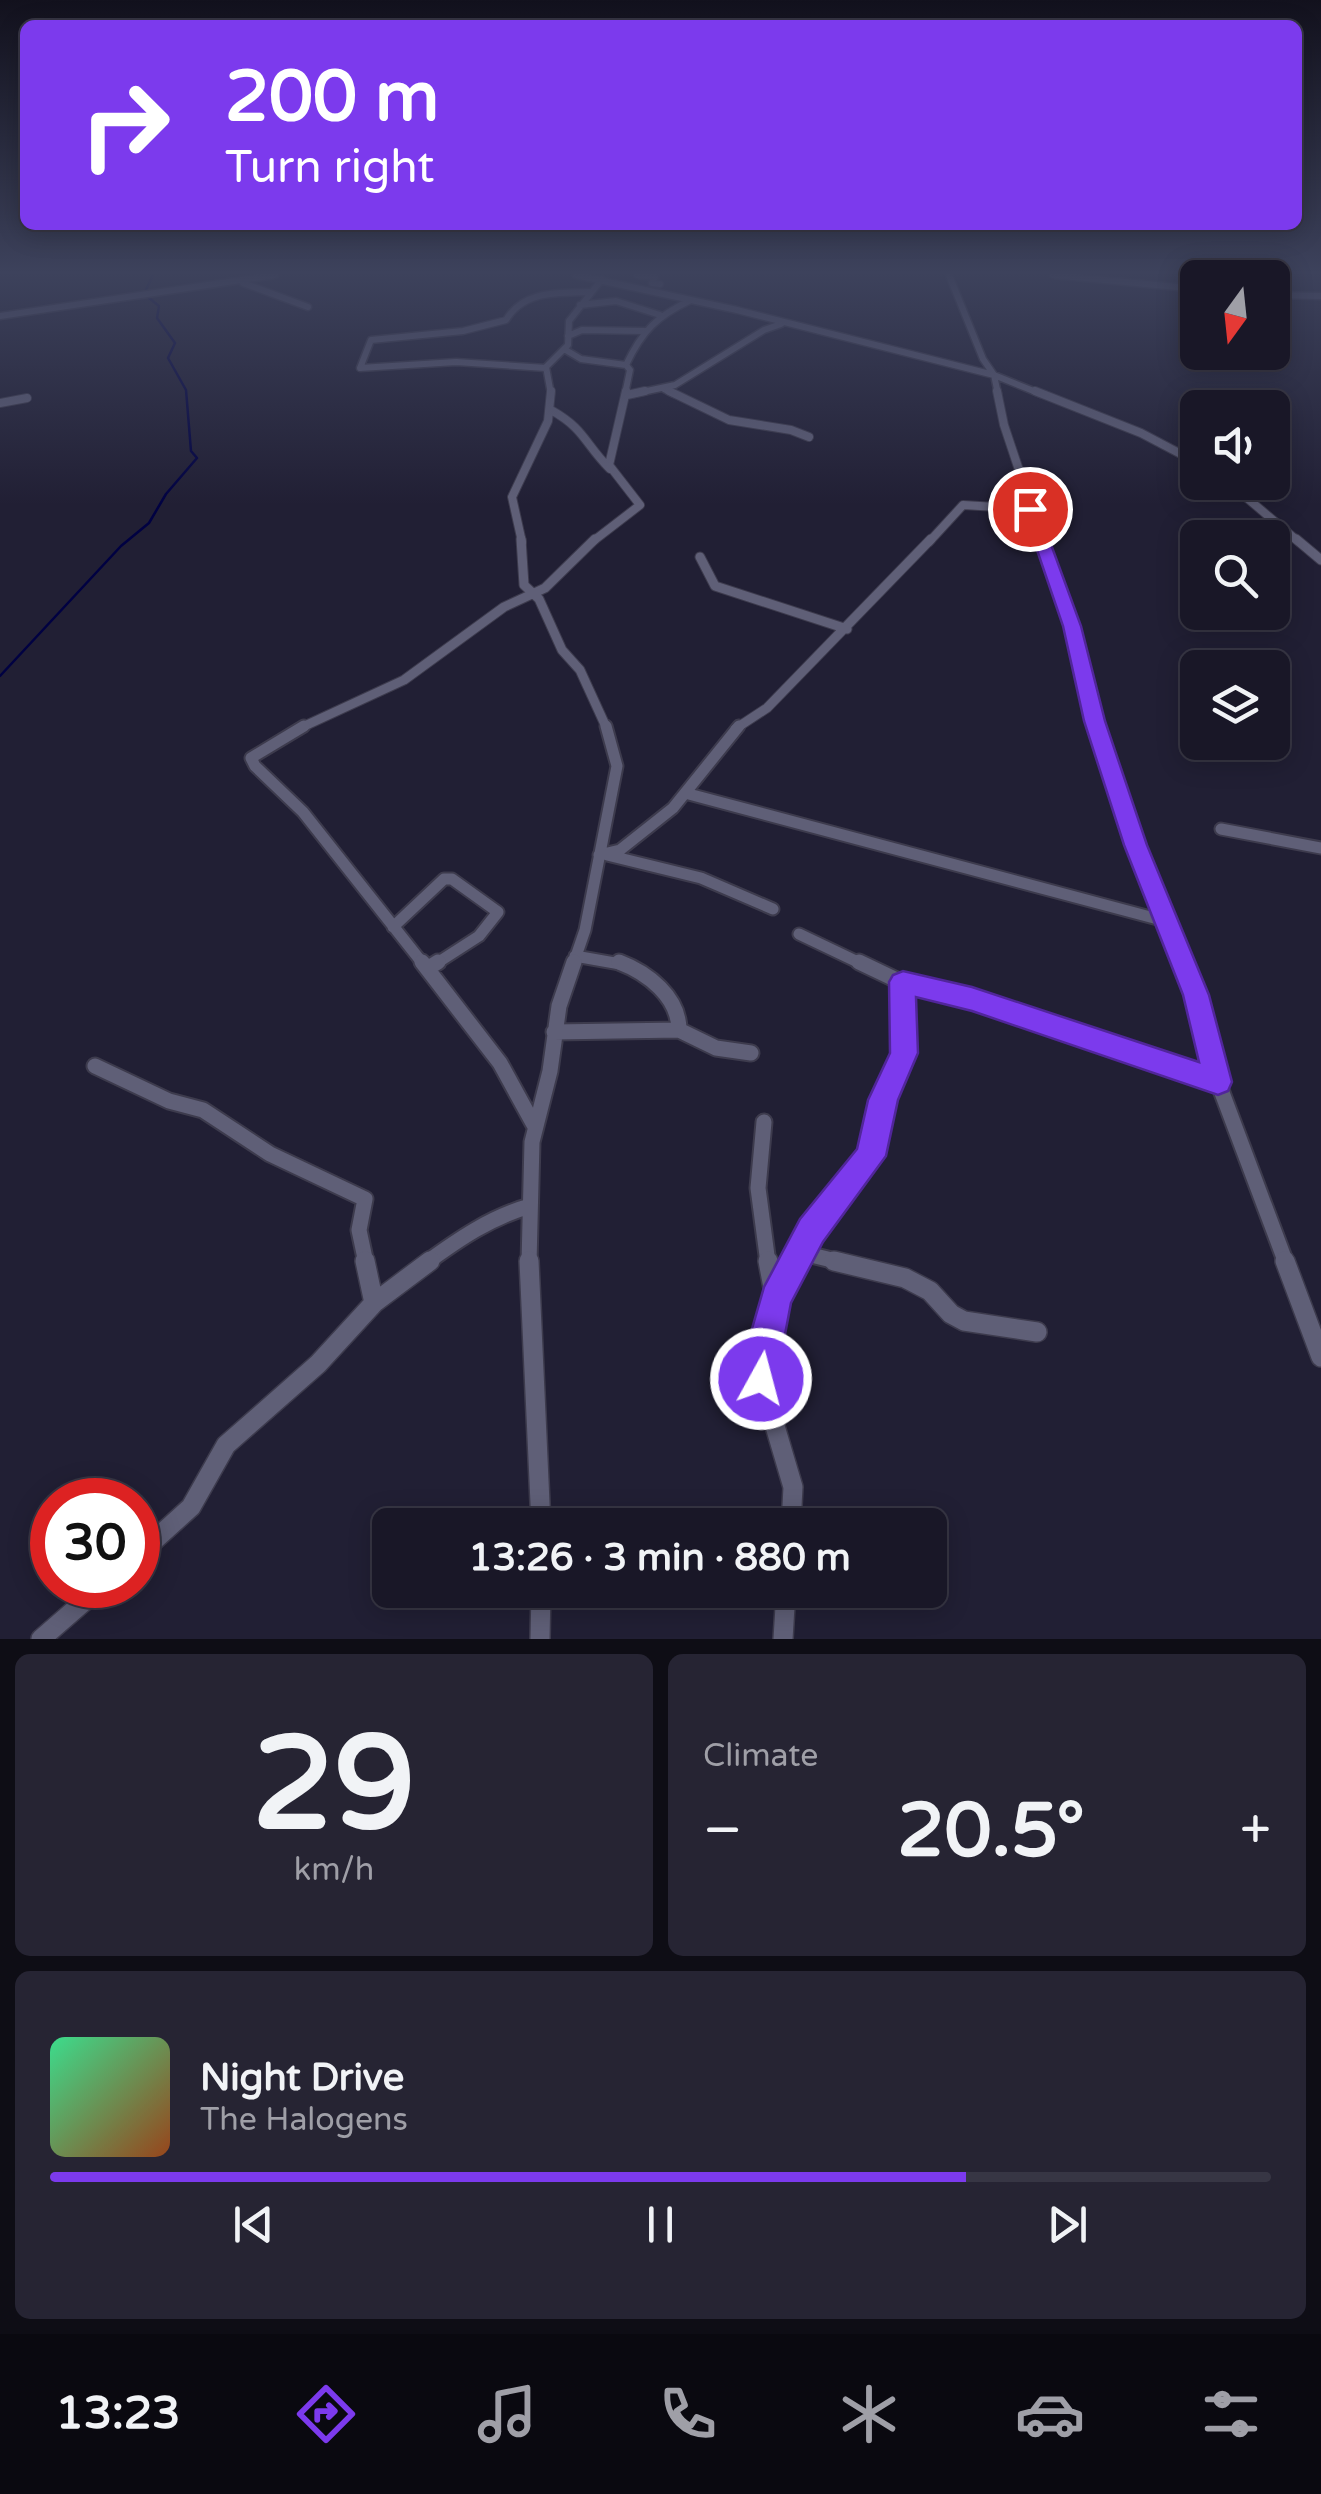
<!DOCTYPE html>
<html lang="en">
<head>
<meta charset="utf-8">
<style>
  body { margin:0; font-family:"Varela Round",sans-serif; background:#262433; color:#f1f3f6; height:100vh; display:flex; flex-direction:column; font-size:38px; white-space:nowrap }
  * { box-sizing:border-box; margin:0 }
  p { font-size:32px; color:#9f9fa7 }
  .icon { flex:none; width:55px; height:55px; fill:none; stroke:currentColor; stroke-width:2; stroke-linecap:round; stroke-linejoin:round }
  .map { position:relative; height:1639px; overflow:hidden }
  .details { display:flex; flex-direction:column; gap:15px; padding:15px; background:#0e0d15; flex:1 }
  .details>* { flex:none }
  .hud { position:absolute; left:20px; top:20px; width:1282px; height:210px; border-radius:15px; box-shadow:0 5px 25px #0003,0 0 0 2px #373644; background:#7c3aed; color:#fff; overflow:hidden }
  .needle { width:65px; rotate:195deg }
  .tools { position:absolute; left:1180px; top:260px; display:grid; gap:20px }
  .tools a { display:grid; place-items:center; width:110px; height:110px; border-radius:15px; background:#191727; box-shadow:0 5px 25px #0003,0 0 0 2px #373644; font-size:50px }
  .speed { position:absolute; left:30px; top:1478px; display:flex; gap:20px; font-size:50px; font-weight:700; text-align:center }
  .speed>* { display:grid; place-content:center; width:130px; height:130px; border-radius:50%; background:#191727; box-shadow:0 5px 25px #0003,0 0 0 2px #373644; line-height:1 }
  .speed .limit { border:15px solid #d22; background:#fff; color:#111 }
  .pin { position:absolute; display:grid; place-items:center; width:85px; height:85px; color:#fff; margin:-42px; border:5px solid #fff; border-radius:50%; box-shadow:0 2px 10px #0007 }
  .me { position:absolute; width:110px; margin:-55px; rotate:7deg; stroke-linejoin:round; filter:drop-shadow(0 0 8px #0008) }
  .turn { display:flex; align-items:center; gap:35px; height:210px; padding:0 40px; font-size:45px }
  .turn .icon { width:130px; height:130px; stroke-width:2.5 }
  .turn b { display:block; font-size:70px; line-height:85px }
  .big { font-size:75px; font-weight:700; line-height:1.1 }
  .details .tile { flex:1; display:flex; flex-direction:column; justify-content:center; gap:15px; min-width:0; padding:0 35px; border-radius:15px; background:#262433 }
  .details .dial { align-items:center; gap:0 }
  .dial b { font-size:130px; line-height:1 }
  .song { display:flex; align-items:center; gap:30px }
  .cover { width:120px; height:120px; border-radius:15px; background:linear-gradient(135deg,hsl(150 70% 55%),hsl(20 70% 35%)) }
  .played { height:10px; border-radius:5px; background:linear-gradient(90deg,#7c3aed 75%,#373644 75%) }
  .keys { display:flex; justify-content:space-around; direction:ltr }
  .heat { display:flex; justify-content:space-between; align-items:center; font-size:55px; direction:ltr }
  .details .tiles { flex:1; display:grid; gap:15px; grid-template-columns:1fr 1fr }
  .tile:last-child { grid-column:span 2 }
  .trip { position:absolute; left:372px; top:1508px; width:575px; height:100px; border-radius:15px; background:#191727; box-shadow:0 5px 25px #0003,0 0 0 2px #373644; font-weight:700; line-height:100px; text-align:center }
  .dock { display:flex; height:160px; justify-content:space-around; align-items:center; background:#0a0910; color:#9f9fa7 }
  .dock .icon { width:70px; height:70px }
  .dock .current { color:#7c3aed }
  .dock b { font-size:45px; color:#f1f3f6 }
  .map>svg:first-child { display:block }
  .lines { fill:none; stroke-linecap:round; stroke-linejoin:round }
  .stream { stroke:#000142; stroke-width:2.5 }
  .minor-far5-casing { stroke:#3d3b4d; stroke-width:9 }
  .minor-far4-casing { stroke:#3d3b4d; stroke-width:10 }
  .minor-far3-casing { stroke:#3d3b4d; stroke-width:11 }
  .minor-far2-casing { stroke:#3d3b4d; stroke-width:15 }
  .minor-far1-casing { stroke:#3d3b4d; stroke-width:19 }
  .minor-casing { stroke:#3d3b4d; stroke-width:22 }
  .minor-far5 { stroke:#5f5f77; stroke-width:6 }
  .minor-far4 { stroke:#5f5f77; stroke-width:8 }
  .minor-far3 { stroke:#5f5f77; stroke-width:9 }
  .minor-far2 { stroke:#5f5f77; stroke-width:11 }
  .minor-far1 { stroke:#5f5f77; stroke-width:15 }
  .minor { stroke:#5f5f77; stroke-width:19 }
  .route { fill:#7c3aed; stroke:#51269a; stroke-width:2.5 }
</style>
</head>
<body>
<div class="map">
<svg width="1321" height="1639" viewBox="0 0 1321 1639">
  <rect width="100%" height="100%" fill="#211f34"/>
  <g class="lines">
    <!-- stream -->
    <path class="stream" d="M0 676 121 546 149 523 166 494 197 458 191 451 186 390 168 358 175 343 157 318 159 306 144 294 153 275"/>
    <defs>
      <path id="minor-far5" d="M576 275 737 310 994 375 998 394
        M637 275 655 277 652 283 660 284
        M949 275 983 359 994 375 1041 394
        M1053 275 1198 289
        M243 283 308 307
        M1272 295 1321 296
        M580 305 616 301 660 315
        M0 316 275 275
        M568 336 582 330 644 331
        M564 349 581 359 626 365
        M546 368 456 362 360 368 371 340 463 331 506 320C524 290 558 293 589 292
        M664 389 674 394
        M551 394 546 367 568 345 569 321 602 279
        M625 394 630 370 626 365C642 331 657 316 691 300
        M633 394 675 385 764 330 781 324"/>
      <path id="minor-far4" d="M669 391 729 420 791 430 809 437
        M997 391 1004 425 1043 542
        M1035 391 1141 433 1198 463
        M627 395 645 391
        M0 403 27 398
        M551 410C585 429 584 443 610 469
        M1228 482 1299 542
        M522 542 512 497 548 421 551 391
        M592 542 640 505 609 465 626 391
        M929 542 963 505 1031 509"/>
      <path id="minor-far3" d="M521 539 524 585 539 599 562 650 580 670 607 729
        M1043 539 1072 626 1097 729
        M1296 539 1321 560
        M700 557 715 586 847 629
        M298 729 404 680 504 607 545 588 595 539
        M735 729 767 708 931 539"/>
      <path id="minor-far2" d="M304 726 251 758 255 766 303 812 424 965
        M1096 726 1136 845 1186 965
        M685 793 1169 922
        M1221 829 1321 848
        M599 855 620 850 673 808 739 726
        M607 855 701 878 773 909
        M393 927 444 879H452L498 912 479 936 434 965
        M799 934 864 965
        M575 956 626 965
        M573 965 585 930 617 766 606 726"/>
      <path id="minor-far1" d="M422 962 500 1063 534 1125
        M619 962C648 973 679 997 679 1030
        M859 962 903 983 998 1007 1218 1082
        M1185 962 1218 1082 1286 1263
        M430 967 438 962
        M554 1032 679 1030 716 1048 751 1053
        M95 1066 169 1101 203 1110 270 1154 365 1199 359 1230 366 1263
        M764 1122 758 1188 768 1263
        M799 1252 844 1263
        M426 1263C459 1239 491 1217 530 1206
        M529 1263 532 1142 550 1071 559 1006 574 962
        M793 1263 811 1230 871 1156 883 1100 904 1053 903 983"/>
      <path id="minor" d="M365 1261 374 1303
        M529 1261 541 1525
        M768 1261 775 1298
        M834 1261 905 1278 930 1291 951 1314 964 1321 1037 1332
        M1285 1261 1321 1357
        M791 1525 793 1487 761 1379 775 1298 795 1261
        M138 1555 191 1507 226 1445 318 1364 374 1303 430 1261
        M41 1639 103 1585
        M540 1639 541 1590
        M783 1639 786 1590"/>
    </defs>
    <!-- minor-far5 casing -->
    <use href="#minor-far5" class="minor-far5-casing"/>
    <!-- minor-far4 casing -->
    <use href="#minor-far4" class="minor-far4-casing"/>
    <!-- minor-far3 casing -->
    <use href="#minor-far3" class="minor-far3-casing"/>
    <!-- minor-far2 casing -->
    <use href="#minor-far2" class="minor-far2-casing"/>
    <!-- minor-far1 casing -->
    <use href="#minor-far1" class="minor-far1-casing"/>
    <!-- minor casing -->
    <use href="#minor" class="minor-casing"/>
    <!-- minor-far5 -->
    <use href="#minor-far5" class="minor-far5"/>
    <!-- minor-far4 -->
    <use href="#minor-far4" class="minor-far4"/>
    <!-- minor-far3 -->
    <use href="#minor-far3" class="minor-far3"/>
    <!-- minor-far2 -->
    <use href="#minor-far2" class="minor-far2"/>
    <!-- minor-far1 -->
    <use href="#minor-far1" class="minor-far1"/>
    <!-- minor -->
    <use href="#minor" class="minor"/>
  </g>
  <!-- sky -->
  <linearGradient id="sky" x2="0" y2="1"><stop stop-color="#12111d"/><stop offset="0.54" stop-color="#3d425c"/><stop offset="1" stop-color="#3d425c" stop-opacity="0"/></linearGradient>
  <rect width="1321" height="505" fill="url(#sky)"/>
  <!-- route -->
  <path class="route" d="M1025 505 1038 509 1081 626 1105 721 1147 845 1209 995 1232 1082 1228 1091 1218 1095 972 1011 916 997 918 1053 898 1100 886 1156 823 1242 791 1303 774 1392 761 1397 748 1392 743 1379V1360L764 1287 800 1219 857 1149 868 1100 890 1053 889 982 893 975 903 971 972 987 1199 1062 1183 995 1124 845 1084 721 1063 626 1023 509Z"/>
</svg>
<div class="tools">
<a><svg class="needle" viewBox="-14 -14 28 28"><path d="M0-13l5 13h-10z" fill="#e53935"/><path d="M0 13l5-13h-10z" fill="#9f9fa7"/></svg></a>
<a><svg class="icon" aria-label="sound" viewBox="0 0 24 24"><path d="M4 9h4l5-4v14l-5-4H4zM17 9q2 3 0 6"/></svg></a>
<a><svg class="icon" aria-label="search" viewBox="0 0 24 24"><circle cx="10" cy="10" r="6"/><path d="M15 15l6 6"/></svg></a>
<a><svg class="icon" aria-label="layers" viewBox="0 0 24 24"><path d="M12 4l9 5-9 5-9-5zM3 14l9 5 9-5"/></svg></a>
</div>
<div class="speed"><div class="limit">30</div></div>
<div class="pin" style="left:1030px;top:509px;background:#d93025"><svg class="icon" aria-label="arrive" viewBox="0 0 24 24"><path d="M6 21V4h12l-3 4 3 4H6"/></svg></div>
<svg class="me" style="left:761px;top:1379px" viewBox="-20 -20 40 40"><circle r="17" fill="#7c3aed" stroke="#fff" stroke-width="3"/><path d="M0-11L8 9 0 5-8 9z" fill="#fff"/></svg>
<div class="trip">13:26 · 3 min · 880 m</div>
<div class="hud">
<div class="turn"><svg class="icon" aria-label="right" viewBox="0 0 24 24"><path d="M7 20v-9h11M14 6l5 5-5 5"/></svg><div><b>200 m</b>Turn right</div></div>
</div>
</div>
<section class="details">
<div class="tiles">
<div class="tile dial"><b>29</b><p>km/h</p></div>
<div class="tile"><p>Climate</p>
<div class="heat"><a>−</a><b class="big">20.5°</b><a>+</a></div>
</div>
<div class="tile">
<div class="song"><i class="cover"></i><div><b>Night Drive</b><p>The Halogens</p></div></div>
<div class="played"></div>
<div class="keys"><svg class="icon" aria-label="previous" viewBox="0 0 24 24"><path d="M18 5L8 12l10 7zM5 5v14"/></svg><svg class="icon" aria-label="pause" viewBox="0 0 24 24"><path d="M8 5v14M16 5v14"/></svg><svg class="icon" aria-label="next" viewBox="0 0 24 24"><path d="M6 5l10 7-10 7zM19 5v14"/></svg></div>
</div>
</div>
</section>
<nav class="dock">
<b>13:23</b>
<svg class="icon current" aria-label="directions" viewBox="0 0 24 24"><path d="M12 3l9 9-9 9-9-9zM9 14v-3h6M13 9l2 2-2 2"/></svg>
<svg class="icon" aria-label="music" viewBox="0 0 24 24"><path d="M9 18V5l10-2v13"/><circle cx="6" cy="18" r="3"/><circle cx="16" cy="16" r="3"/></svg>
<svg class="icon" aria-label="phone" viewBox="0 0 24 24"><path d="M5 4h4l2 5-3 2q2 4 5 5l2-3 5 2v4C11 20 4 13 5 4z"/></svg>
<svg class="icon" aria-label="climate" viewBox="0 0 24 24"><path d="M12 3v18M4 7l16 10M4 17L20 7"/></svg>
<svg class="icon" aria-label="car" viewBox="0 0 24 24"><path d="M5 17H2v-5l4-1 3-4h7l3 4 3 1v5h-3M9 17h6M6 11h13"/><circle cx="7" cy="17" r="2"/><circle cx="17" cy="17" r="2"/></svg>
<svg class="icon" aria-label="filters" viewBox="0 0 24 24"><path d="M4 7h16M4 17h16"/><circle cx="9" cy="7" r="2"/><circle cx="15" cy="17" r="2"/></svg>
</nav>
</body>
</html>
